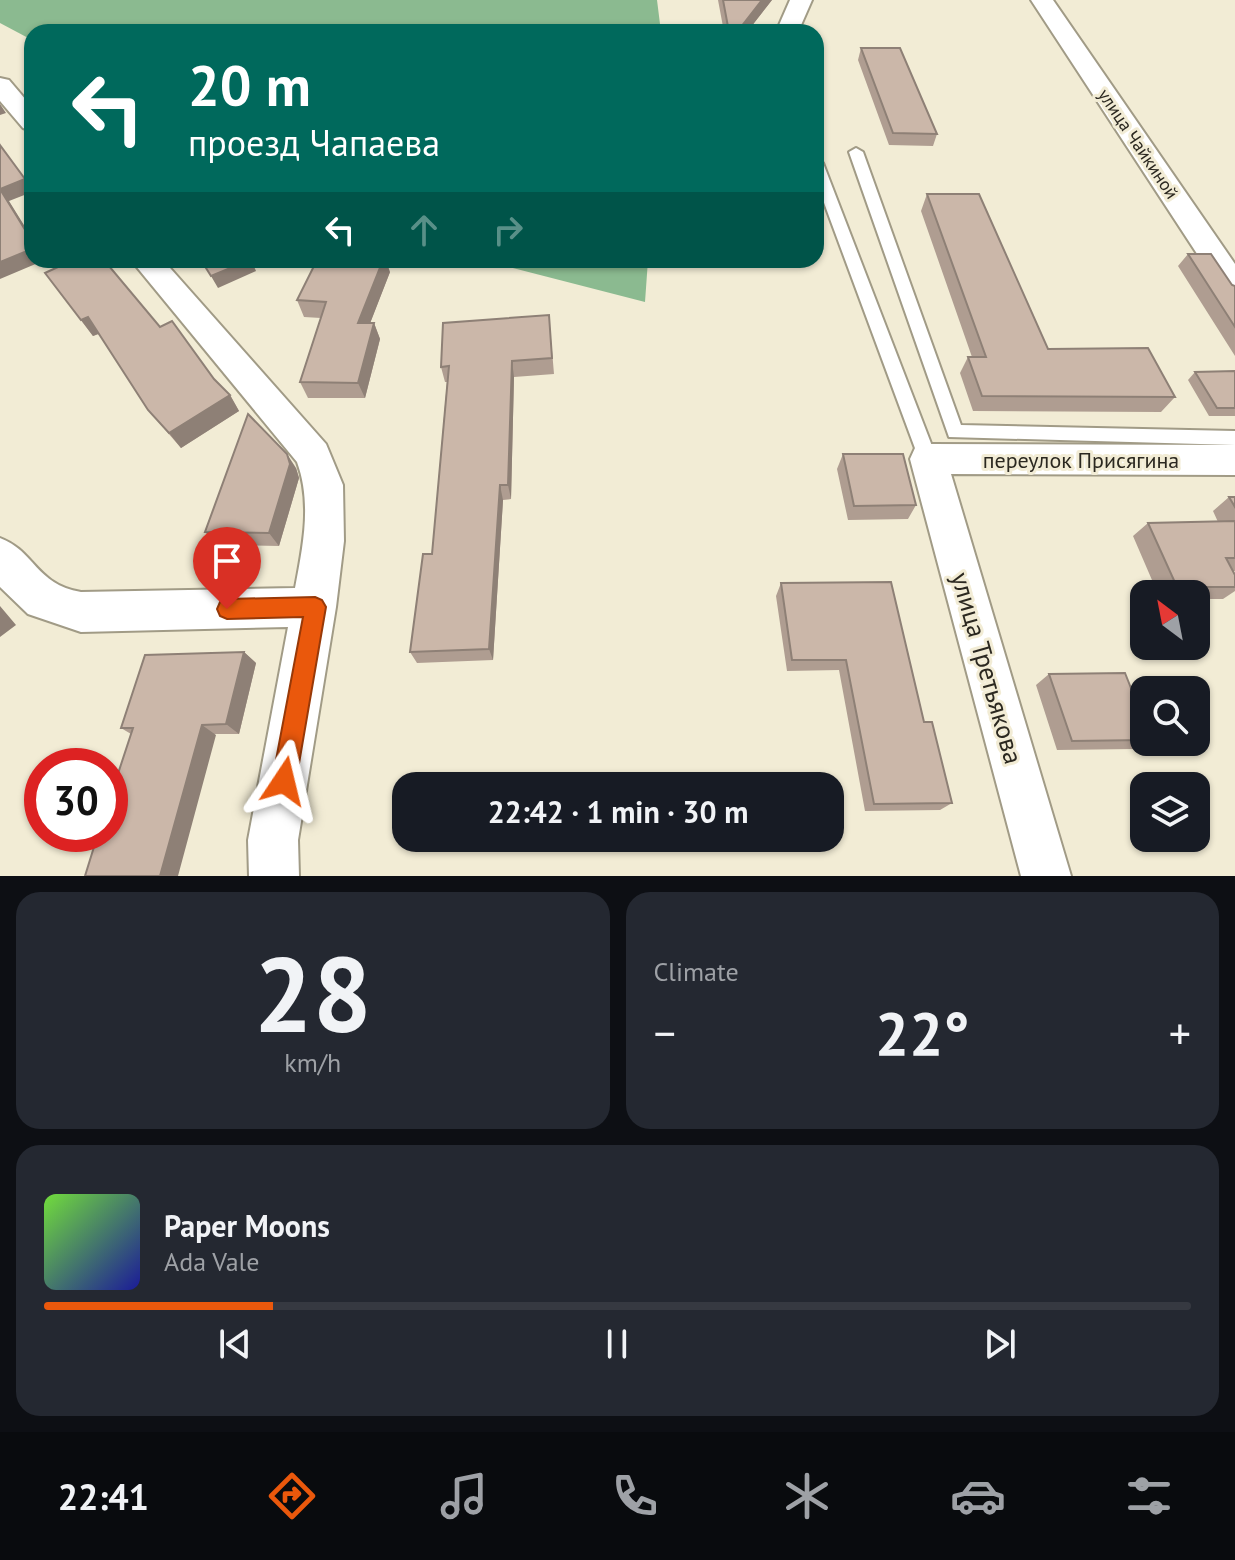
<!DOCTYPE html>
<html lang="en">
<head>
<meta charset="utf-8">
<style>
  body { margin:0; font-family:"PT Sans",sans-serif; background:#242831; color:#f1f3f6; height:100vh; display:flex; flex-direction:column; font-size:30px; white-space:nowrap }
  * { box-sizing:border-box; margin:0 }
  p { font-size:26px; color:#9ea1a6 }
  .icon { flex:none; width:44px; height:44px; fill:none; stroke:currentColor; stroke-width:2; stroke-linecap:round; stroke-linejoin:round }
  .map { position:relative; height:876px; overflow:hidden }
  .panel { display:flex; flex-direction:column; gap:16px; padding:16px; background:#0d0f14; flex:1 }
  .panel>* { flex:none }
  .banner { position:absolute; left:24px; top:24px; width:800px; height:244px; border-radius:24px; box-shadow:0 2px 6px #0004; background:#00695c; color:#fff; overflow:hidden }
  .needle { width:52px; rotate:328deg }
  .fabs { position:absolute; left:1130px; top:580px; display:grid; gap:16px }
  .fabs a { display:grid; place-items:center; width:80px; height:80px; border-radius:16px; background:#171b24; box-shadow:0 2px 6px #0004; font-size:40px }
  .speed { position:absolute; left:24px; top:748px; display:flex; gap:16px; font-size:40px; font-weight:700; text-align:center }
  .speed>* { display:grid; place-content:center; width:104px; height:104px; border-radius:50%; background:#171b24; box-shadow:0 2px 6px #0004; line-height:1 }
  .speed .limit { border:12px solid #d22; background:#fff; color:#111 }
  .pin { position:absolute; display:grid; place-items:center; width:68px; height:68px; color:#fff; margin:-82px -34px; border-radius:50% 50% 50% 0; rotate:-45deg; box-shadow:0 0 8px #0007 }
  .pin .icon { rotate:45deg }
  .me { position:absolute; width:88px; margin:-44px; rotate:10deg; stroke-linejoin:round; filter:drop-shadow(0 0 6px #0008) }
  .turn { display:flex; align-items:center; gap:28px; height:168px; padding:0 32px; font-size:36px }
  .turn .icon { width:104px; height:104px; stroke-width:2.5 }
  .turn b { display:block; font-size:56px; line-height:68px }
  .lanes { display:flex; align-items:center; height:76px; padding:0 32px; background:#0003; justify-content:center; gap:40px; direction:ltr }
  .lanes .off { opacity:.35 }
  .big { font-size:60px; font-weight:800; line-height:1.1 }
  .panel .tile { flex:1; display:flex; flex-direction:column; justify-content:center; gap:12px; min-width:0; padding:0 28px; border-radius:24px; background:#242831 }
  .panel .dial { align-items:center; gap:0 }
  .dial b { font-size:104px; line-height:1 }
  .song { display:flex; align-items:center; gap:24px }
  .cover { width:96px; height:96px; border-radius:12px; background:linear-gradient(135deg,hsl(100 70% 55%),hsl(240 70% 35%)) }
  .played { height:8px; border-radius:4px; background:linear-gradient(90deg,#ea580c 20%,#363941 20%) }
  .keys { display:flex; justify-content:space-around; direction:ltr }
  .heat { display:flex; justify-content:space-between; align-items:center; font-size:44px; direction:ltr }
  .panel .tiles { flex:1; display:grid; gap:16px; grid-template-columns:1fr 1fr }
  .tile:last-child { grid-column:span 2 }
  .trip { position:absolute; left:392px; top:772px; width:452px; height:80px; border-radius:24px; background:#171b24; box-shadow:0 2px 6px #0004; font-weight:800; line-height:80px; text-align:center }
  .tabs { display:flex; height:128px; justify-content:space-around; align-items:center; background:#090b0e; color:#9ea1a6 }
  .tabs .icon { width:56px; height:56px }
  .tabs .active { color:#ea580c }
  .tabs b { font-size:36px; color:#f1f3f6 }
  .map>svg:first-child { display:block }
  .forest { fill:#8bba90 }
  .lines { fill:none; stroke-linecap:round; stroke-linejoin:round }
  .lane-casing { stroke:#a19b86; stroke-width:4 }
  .street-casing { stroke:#a19b86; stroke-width:4 }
  .lane { fill:#fff; fill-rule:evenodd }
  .street { fill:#fff; fill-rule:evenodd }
  .wall { fill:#af9d91 }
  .shaded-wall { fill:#8e8076 }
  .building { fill:#cbb7a9; stroke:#8e8076; stroke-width:2 }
  .route { fill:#ea580c; stroke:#983908; stroke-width:2 }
  .labels { text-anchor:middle; stroke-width:6; stroke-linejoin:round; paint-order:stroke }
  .far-street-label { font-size:18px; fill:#2b2820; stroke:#f2ecd5 }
  .street-label { font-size:22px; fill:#2b2820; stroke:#f2ecd5 }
  .near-street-label { font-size:26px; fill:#2b2820; stroke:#f2ecd5 }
</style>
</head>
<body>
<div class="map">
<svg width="1235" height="876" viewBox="0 0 1235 876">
  <rect width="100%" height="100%" fill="#f2ecd5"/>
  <!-- forest -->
  <path class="forest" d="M0 0H657L661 32H32V40L0 23Z
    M482 260H648L645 302Z"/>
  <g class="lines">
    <defs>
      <path id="lane" d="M856 148 863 152 961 425 1235 431V445L949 437 849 152Z
        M816 159 823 163 937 459 934 464H922L919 459 816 181Z"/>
      <path id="street" d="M790 0H812L798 32H776Z
        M1031 0H1053L1235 264V298L1224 295Z
        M0 78 9 80 32 107V131L23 128 0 101Z
        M131 260H163L326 444 343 485 344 541 336 607 298 840 299 876H249L248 840 288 627 81 632 28 614 0 587V538C35 551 35 584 81 592L295 588C303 546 312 503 297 462Z
        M928 444 1235 445V475L951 474 1071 876H1021L910 459 915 448Z"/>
    </defs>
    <!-- lane casing -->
    <use href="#lane" class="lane-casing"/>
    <!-- street casing -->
    <use href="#street" class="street-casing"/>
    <!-- lane -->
    <use href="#lane" class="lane"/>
    <!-- street -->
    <use href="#street" class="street"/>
  </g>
  <!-- wall -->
  <path class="wall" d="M718 0H772L747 32H724Z
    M861 48 937 134 933 146 889 145 858 60Z
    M927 194 1048 349 1175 397 1161 412 973 411 960 373 968 357H972L921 211Z
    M1188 254 1235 286V356L1178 266Z
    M390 272 370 323H374L380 339 365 398H308L300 382 321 318 304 317 297 300Z
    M45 273 160 327 230 395 239 411 181 448 148 410 99 334 93 336Z
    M549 315 554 374 514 377 511 499 503 500 493 660 417 663 410 652 432 554 447 382H445L441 367Z
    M1235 371V416H1209L1188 380 1195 372Z
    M843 454 916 505 908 519 848 520 837 469Z
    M296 468 299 478 279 546 217 545 205 532Z
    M1229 497H1235V571H1233L1235 575V591L1223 599H1196V594H1158L1133 536 1148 523 1218 522 1213 511Z
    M781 583 924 722 952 803 940 810 865 811 839 670 787 671 776 596Z
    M244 652 256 663 239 734H131L121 728Z
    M1049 674 1144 721V742H1148L1134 749 1057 750 1036 685Z"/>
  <!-- shaded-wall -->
  <path class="shaded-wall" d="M762 0H772L747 32H737Z
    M0 104 6 113 0 115Z
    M25 179 32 189V192L9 201 32 238V241L0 189Z
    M32 249V260H45L0 279V262Z
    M251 260 256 271 218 288 211 276Z
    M383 260H386L390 272 364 339 358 323Z
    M88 317 100 333 93 336 81 320Z
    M374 323 380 339 365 398 358 383Z
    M512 361 514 377 511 499 508 485Z
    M230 395 239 411 181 448 169 433Z
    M287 454 296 468 299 478 279 546 269 533Z
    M500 485 503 500 493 660 489 649Z
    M0 606 16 625 0 637Z
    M244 652 256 663 239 734 226 724Z
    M202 725 216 735 178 876H160Z"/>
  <!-- building -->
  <path class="building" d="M723 0H762L737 32H729Z
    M861 48H900L937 134 893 133Z
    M0 145 25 179 0 189Z
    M0 189 32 241V249L0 262Z
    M927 194H979L1048 349 1148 348 1175 397 982 396 968 357H986Z
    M1188 254H1211L1232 285 1235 286V327Z
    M73 260H104L160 327 172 321 214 379 230 395 169 433 148 410 88 317 81 320 45 273Z
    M201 260H250L211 276Z
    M317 260H383L358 323H374L358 383 300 382 326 302 297 300Z
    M549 315 552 358 512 361 508 485H500L489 649 410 652 423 554H432L449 366 441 367 443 323Z
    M1235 371V408H1217L1195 372Z
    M248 414 287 454 290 464 269 533 205 532Z
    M843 454H903L916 505 854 506Z
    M1229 497H1235V507Z
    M1235 521V558H1226L1235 575V587H1177L1148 523Z
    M891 582 924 722H932L952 803 874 804 846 660H792L781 583Z
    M244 652 226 724 202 725 160 876H85L98 834H110V798L133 728H121L145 655Z
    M1125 673 1144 721V740L1072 741 1049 674Z"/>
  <!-- route -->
  <path class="route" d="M315 597 322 600 326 607 296 781 292 790 284 793 275 790 272 781 303 617 227 619 220 616 217 609 220 602 227 599Z"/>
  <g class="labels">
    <!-- far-street labels -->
    <g class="far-street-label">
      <text transform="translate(1138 144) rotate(56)" y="6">улица Чайкиной</text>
    </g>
    <!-- street labels -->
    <g class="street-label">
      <text x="1081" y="468">переулок Присягина</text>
    </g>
    <!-- near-street labels -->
    <g class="near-street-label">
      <text transform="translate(987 668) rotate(74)" y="9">улица Третьякова</text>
    </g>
  </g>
</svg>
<div class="fabs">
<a><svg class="needle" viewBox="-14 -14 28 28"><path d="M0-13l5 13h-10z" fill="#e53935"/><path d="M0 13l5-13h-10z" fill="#9ea1a6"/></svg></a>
<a><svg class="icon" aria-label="search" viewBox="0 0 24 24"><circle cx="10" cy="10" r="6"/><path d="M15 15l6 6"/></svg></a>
<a><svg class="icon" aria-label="layers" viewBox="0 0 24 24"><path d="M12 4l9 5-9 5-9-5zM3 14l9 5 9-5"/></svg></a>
</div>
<div class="speed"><div class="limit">30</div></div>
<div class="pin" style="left:227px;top:609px;background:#d93025"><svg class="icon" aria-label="arrive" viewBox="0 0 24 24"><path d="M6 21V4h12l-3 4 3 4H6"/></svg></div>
<svg class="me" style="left:284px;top:781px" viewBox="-20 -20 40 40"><path d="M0-17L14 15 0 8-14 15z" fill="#ea580c" stroke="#fff" stroke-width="4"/></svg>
<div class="trip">22:42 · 1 min · 30 m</div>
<div class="banner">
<div class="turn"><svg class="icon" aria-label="left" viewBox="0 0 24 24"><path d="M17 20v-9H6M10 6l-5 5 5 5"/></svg><div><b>20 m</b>проезд Чапаева</div></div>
<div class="lanes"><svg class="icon" aria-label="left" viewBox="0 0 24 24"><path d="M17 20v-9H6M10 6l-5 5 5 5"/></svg><svg class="icon off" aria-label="ahead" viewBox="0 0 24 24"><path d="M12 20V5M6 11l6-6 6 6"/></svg><svg class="icon off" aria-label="right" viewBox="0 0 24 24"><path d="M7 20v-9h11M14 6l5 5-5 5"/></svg></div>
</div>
</div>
<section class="panel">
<div class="tiles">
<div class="tile dial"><b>28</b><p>km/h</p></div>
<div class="tile"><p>Climate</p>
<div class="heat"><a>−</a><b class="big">22°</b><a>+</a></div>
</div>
<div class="tile">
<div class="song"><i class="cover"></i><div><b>Paper Moons</b><p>Ada Vale</p></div></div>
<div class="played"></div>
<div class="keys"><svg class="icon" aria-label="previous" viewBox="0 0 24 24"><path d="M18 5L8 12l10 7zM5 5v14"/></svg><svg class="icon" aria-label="pause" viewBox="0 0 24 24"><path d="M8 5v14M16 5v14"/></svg><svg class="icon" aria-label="next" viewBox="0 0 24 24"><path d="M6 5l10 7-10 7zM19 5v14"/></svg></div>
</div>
</div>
</section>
<nav class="tabs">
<b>22:41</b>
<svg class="icon active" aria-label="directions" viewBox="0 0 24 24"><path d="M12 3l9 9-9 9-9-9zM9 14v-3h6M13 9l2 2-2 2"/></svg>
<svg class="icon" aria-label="music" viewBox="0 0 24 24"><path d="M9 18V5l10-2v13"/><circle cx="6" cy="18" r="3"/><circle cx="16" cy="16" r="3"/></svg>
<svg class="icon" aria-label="phone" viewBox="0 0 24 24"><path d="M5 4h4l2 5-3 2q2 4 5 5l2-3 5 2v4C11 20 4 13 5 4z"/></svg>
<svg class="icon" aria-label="climate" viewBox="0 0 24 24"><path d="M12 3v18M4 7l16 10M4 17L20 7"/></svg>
<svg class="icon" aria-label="car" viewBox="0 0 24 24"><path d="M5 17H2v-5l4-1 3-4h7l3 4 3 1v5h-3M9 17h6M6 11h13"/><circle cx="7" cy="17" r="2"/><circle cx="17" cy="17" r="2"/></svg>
<svg class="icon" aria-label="filters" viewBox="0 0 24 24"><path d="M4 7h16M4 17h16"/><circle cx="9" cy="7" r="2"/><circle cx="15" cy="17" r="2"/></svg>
</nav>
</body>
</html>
